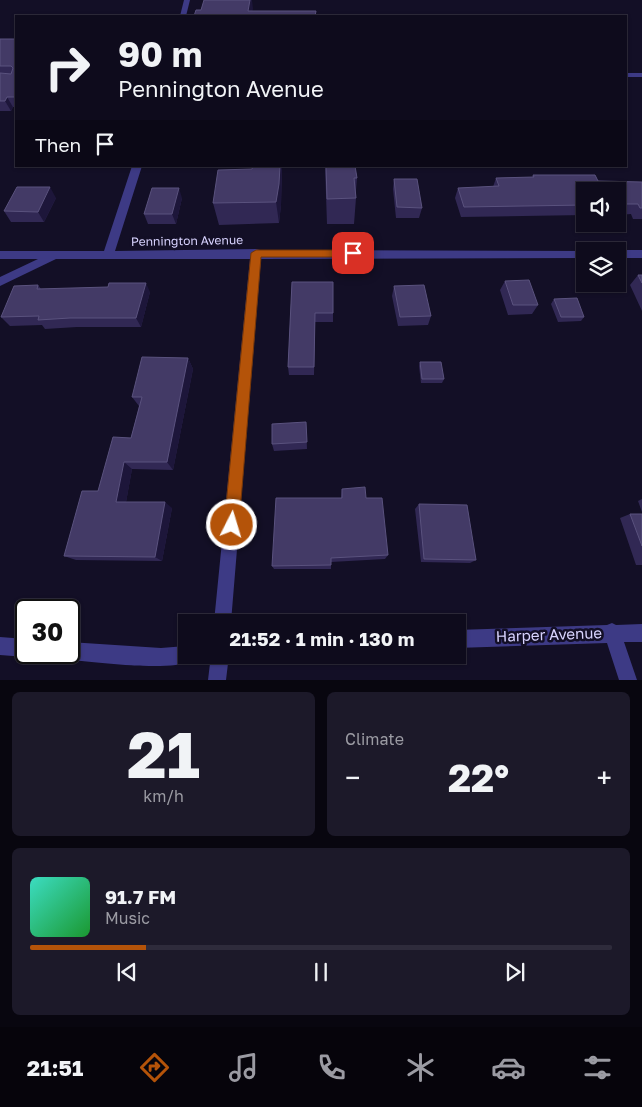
<!DOCTYPE html>
<html lang="en">
<head>
<meta charset="utf-8">
<style>
  body { margin:0; font-family:"Golos Text",sans-serif; background:#1c1929; color:#f1f3f6; height:100vh; display:flex; flex-direction:column; font-size:19px; white-space:nowrap }
  * { box-sizing:border-box; margin:0 }
  p { font-size:16px; color:#9b9ba3 }
  .icon { flex:none; width:28px; height:28px; fill:none; stroke:currentColor; stroke-width:2; stroke-linecap:round; stroke-linejoin:round }
  .map { position:relative; height:680px; overflow:hidden }
  .details { display:flex; flex-direction:column; gap:12px; padding:12px; background:#08060f; flex:1 }
  .details>* { flex:none }
  .hud { position:absolute; left:15px; top:15px; width:612px; height:152px; border-radius:0px; box-shadow:0 1px 4px #0004,0 0 0 1px #2e2b3b; background:#0e0b1c; color:#f1f3f6; overflow:hidden }
  .buttons { position:absolute; left:576px; top:182px; display:grid; gap:10px }
  .buttons a { display:grid; place-items:center; width:50px; height:50px; border-radius:0px; background:#0e0b1c; box-shadow:0 1px 4px #0004,0 0 0 1px #2e2b3b; font-size:25px }
  .speed { position:absolute; left:15px; top:599px; display:flex; gap:10px; font-size:25px; font-weight:700; text-align:center }
  .speed>* { display:grid; place-content:center; width:65px; height:65px; border-radius:50%; background:#0e0b1c; box-shadow:0 1px 4px #0004,0 0 0 1px #2e2b3b; line-height:1 }
  .speed .limit { border:2px solid #111; border-radius:8px; background:#fff; color:#111 }
  .pin { position:absolute; display:grid; place-items:center; width:42px; height:42px; color:#fff; margin:-21px; border-radius:10px; box-shadow:0 2px 8px #0006 }
  .me { position:absolute; width:55px; margin:-28px; rotate:5deg; stroke-linejoin:round; filter:drop-shadow(0 0 4px #0008) }
  .turn { display:flex; align-items:center; gap:18px; height:105px; padding:0 20px; font-size:22px }
  .turn .icon { width:65px; height:65px; stroke-width:2.5 }
  .turn b { display:block; font-size:35px; line-height:42px }
  .then { display:flex; align-items:center; height:48px; padding:0 20px; background:#0003; gap:10px; font-size:19px }
  .big { font-size:38px; font-weight:700; line-height:1.1 }
  .details .card { flex:1; display:flex; flex-direction:column; justify-content:center; gap:8px; min-width:0; padding:0 18px; border-radius:8px; background:#1c1929 }
  .details .dial { align-items:center; gap:0 }
  .dial b { font-size:65px; line-height:1 }
  .song { display:flex; align-items:center; gap:15px }
  .cover { width:60px; height:60px; border-radius:8px; background:linear-gradient(135deg,hsl(170 70% 55%),hsl(130 70% 35%)) }
  .played { height:5px; border-radius:2px; background:linear-gradient(90deg,#b45309 20%,#2e2b3b 20%) }
  .keys { display:flex; justify-content:space-around; direction:ltr }
  .heat { display:flex; justify-content:space-between; align-items:center; font-size:28px; direction:ltr }
  .details .tiles { flex:1; display:grid; gap:12px; grid-template-columns:1fr 1fr }
  .card:last-child { grid-column:span 2 }
  .trip { position:absolute; left:178px; top:614px; width:288px; height:50px; border-radius:0px; background:#0e0b1c; box-shadow:0 1px 4px #0004,0 0 0 1px #2e2b3b; font-weight:700; line-height:50px; text-align:center }
  .tabs { display:flex; height:80px; justify-content:space-around; align-items:center; background:#06040b; color:#9b9ba3 }
  .tabs .icon { width:35px; height:35px }
  .tabs .selected { color:#b45309 }
  .tabs b { font-size:22px; color:#f1f3f6 }
  .map>svg:first-child { display:block }
  .lines { fill:none; stroke-linecap:round; stroke-linejoin:round }
  .minor { fill:#3d3a85; fill-rule:evenodd }
  .wall { fill:#312854 }
  .shaded-wall { fill:#1d163a }
  .building { fill:#433a66; stroke:#5a527e }
  .route { fill:#b45309; stroke:#753606 }
  .labels { text-anchor:middle; stroke-width:5; stroke-linejoin:round; paint-order:stroke }
  .street-label { font-size:12px; fill:#d9d4ff; stroke:#130f26 }
  .near-street-label { font-size:15px; fill:#d9d4ff; stroke:#130f26 }
</style>
</head>
<body>
<div class="map">
<svg width="642" height="680" viewBox="0 0 642 680">
  <rect width="100%" height="100%" fill="#130f26"/>
  <g class="lines">
    <!-- minor -->
    <path class="minor" d="M184 0H190L186 16H180Z
      M626 73H642V77H626Z
      M132 166H142L115 251 256 249 260 250 589 251H585V258L261 259 231 622H214L250 259H56L0 286V277L38 259H0V251H104Z
      M618 250H642V258H618V251H614Z
      M612 623 616 625 642 624V642H624L637 680H619L607 643 456 648V630L607 625Z
      M0 637 26 639V652H33L32 654 26 657 0 655Z
      M69 642 161 648 186 646V655H195L192 661C167 672 99 662 69 660L63 657 61 652H69Z
      M211 655H229L226 680H208Z"/>
  </g>
  <!-- wall -->
  <path class="wall" d="M0 39H16V107H13L11 111H0Z
    M253 166H282L281 205 279 223 219 225 213 203 252 169Z
    M325 166H355L357 178 356 190V198L354 224H327Z
    M533 175 598 181 642 182V219H633L631 214 618 215V191H585V215L461 217 455 198 458 188 493 187 496 178 532 177Z
    M394 179 422 208 419 218H396L393 189Z
    M56 198 44 222H11L4 211Z
    M182 198 176 224H148L144 214Z
    M638 275H642V311L630 285Z
    M505 281 538 305 532 314 508 315 500 290Z
    M292 282 333 313V322H315L314 375H289L288 367Z
    M38 285 41 289 150 292 141 327H77L45 329 42 325 10 326 1 317Z
    M394 286 431 316 428 325 398 326 392 296Z
    M554 299 584 317 581 321 558 322 551 304Z
    M188 358 193 369 173 470 132 469 126 502 172 508 162 561 76 560 64 556 98 491 131 438 139 406 132 397Z
    M420 362 444 379 442 383H421L419 366Z
    M306 422 307 449 274 451 272 444Z
    M342 489 366 498 388 555 385 559 331 562V569H274L272 566 341 498Z
    M642 499V512L638 501Z
    M419 504 476 560 470 563 421 562 415 509Z
    M630 514H642V565H636L620 518Z"/>
  <!-- shaded-wall -->
  <path class="shaded-wall" d="M250 0H252L253 9 251 16 248 11Z
    M7 97 13 107 11 111 5 101Z
    M280 166H282L281 205 279 223 276 202Z
    M50 187 56 198 44 222 38 212Z
    M179 188 182 198 176 224 172 214Z
    M146 283 150 292 141 327 136 318Z
    M188 358 193 369 173 470 167 462Z
    M124 462 132 469 125 508 116 502Z
    M165 502 172 508 162 561 155 557Z"/>
  <!-- building -->
  <path class="building" d="M204 0H250L248 11H316L315 16H194L196 10H201Z
    M0 39H16V97H7L5 101H0V73L11 74 13 68 11 66H0Z
    M253 166H280L279 184 276 202 213 203 218 170 252 169Z
    M326 166H355L357 178H354L356 198 327 199Z
    M533 175H595L598 181 642 182V208H640L638 204H618V191H585V205L464 207 458 188 499 186 496 178 534 177Z
    M394 179H417L422 208 397 207Z
    M17 187H50L38 212 4 211Z
    M152 188H179L172 214H144Z
    M638 275H642V283Z
    M529 280 538 305H513L505 281Z
    M292 282H333V313H315L314 367H288Z
    M109 283H146L136 318H70L38 320 39 316 1 317 14 286 38 285 37 289 108 287Z
    M424 285 431 316 400 317 394 286Z
    M577 298 584 317H561L554 299Z
    M142 357 188 358 167 462H124L116 502H165L155 557 64 556 82 491H98L113 437 131 438 142 397H132Z
    M420 362H441L444 379H422Z
    M306 422 307 442 272 444V424Z
    M365 487 366 498H382L388 555 331 558V565L272 566 276 498H342V489Z
    M419 504 467 505 476 560 424 559Z
    M630 514H642V546Z"/>
  <!-- route -->
  <path class="route" d="M256 250H353L358 253 353 257H261L239 525 237 530 232 533 226 530 224 525 251 253Z"/>
  <g class="labels">
    <!-- street labels -->
    <g class="street-label">
      <text transform="translate(187 241) rotate(-1)" y="4">Pennington Avenue</text>
    </g>
    <!-- near-street labels -->
    <g class="near-street-label">
      <text transform="translate(549 635) rotate(-2)" y="5">Harper Avenue</text>
    </g>
  </g>
</svg>
<div class="buttons">
<a><svg class="icon" aria-label="sound" viewBox="0 0 24 24"><path d="M4 9h4l5-4v14l-5-4H4zM17 9q2 3 0 6"/></svg></a>
<a><svg class="icon" aria-label="layers" viewBox="0 0 24 24"><path d="M12 4l9 5-9 5-9-5zM3 14l9 5 9-5"/></svg></a>
</div>
<div class="speed"><div class="limit">30</div></div>
<div class="pin" style="left:353px;top:253px;background:#d93025"><svg class="icon" aria-label="arrive" viewBox="0 0 24 24"><path d="M6 21V4h12l-3 4 3 4H6"/></svg></div>
<svg class="me" style="left:232px;top:525px" viewBox="-20 -20 40 40"><circle r="17" fill="#b45309" stroke="#fff" stroke-width="3"/><path d="M0-11L8 9 0 5-8 9z" fill="#fff"/></svg>
<div class="trip">21:52 · 1 min · 130 m</div>
<div class="hud">
<div class="turn"><svg class="icon" aria-label="right" viewBox="0 0 24 24"><path d="M7 20v-9h11M14 6l5 5-5 5"/></svg><div><b>90 m</b>Pennington Avenue</div></div>
<div class="then">Then<svg class="icon" aria-label="arrive" viewBox="0 0 24 24"><path d="M6 21V4h12l-3 4 3 4H6"/></svg></div>
</div>
</div>
<section class="details">
<div class="tiles">
<div class="card dial"><b>21</b><p>km/h</p></div>
<div class="card"><p>Climate</p>
<div class="heat"><a>−</a><b class="big">22°</b><a>+</a></div>
</div>
<div class="card">
<div class="song"><i class="cover"></i><div><b>91.7 FM</b><p>Music</p></div></div>
<div class="played"></div>
<div class="keys"><svg class="icon" aria-label="previous" viewBox="0 0 24 24"><path d="M18 5L8 12l10 7zM5 5v14"/></svg><svg class="icon" aria-label="pause" viewBox="0 0 24 24"><path d="M8 5v14M16 5v14"/></svg><svg class="icon" aria-label="next" viewBox="0 0 24 24"><path d="M6 5l10 7-10 7zM19 5v14"/></svg></div>
</div>
</div>
</section>
<nav class="tabs">
<b>21:51</b>
<svg class="icon selected" aria-label="directions" viewBox="0 0 24 24"><path d="M12 3l9 9-9 9-9-9zM9 14v-3h6M13 9l2 2-2 2"/></svg>
<svg class="icon" aria-label="music" viewBox="0 0 24 24"><path d="M9 18V5l10-2v13"/><circle cx="6" cy="18" r="3"/><circle cx="16" cy="16" r="3"/></svg>
<svg class="icon" aria-label="phone" viewBox="0 0 24 24"><path d="M5 4h4l2 5-3 2q2 4 5 5l2-3 5 2v4C11 20 4 13 5 4z"/></svg>
<svg class="icon" aria-label="climate" viewBox="0 0 24 24"><path d="M12 3v18M4 7l16 10M4 17L20 7"/></svg>
<svg class="icon" aria-label="car" viewBox="0 0 24 24"><path d="M5 17H2v-5l4-1 3-4h7l3 4 3 1v5h-3M9 17h6M6 11h13"/><circle cx="7" cy="17" r="2"/><circle cx="17" cy="17" r="2"/></svg>
<svg class="icon" aria-label="filters" viewBox="0 0 24 24"><path d="M4 7h16M4 17h16"/><circle cx="9" cy="7" r="2"/><circle cx="15" cy="17" r="2"/></svg>
</nav>
</body>
</html>
